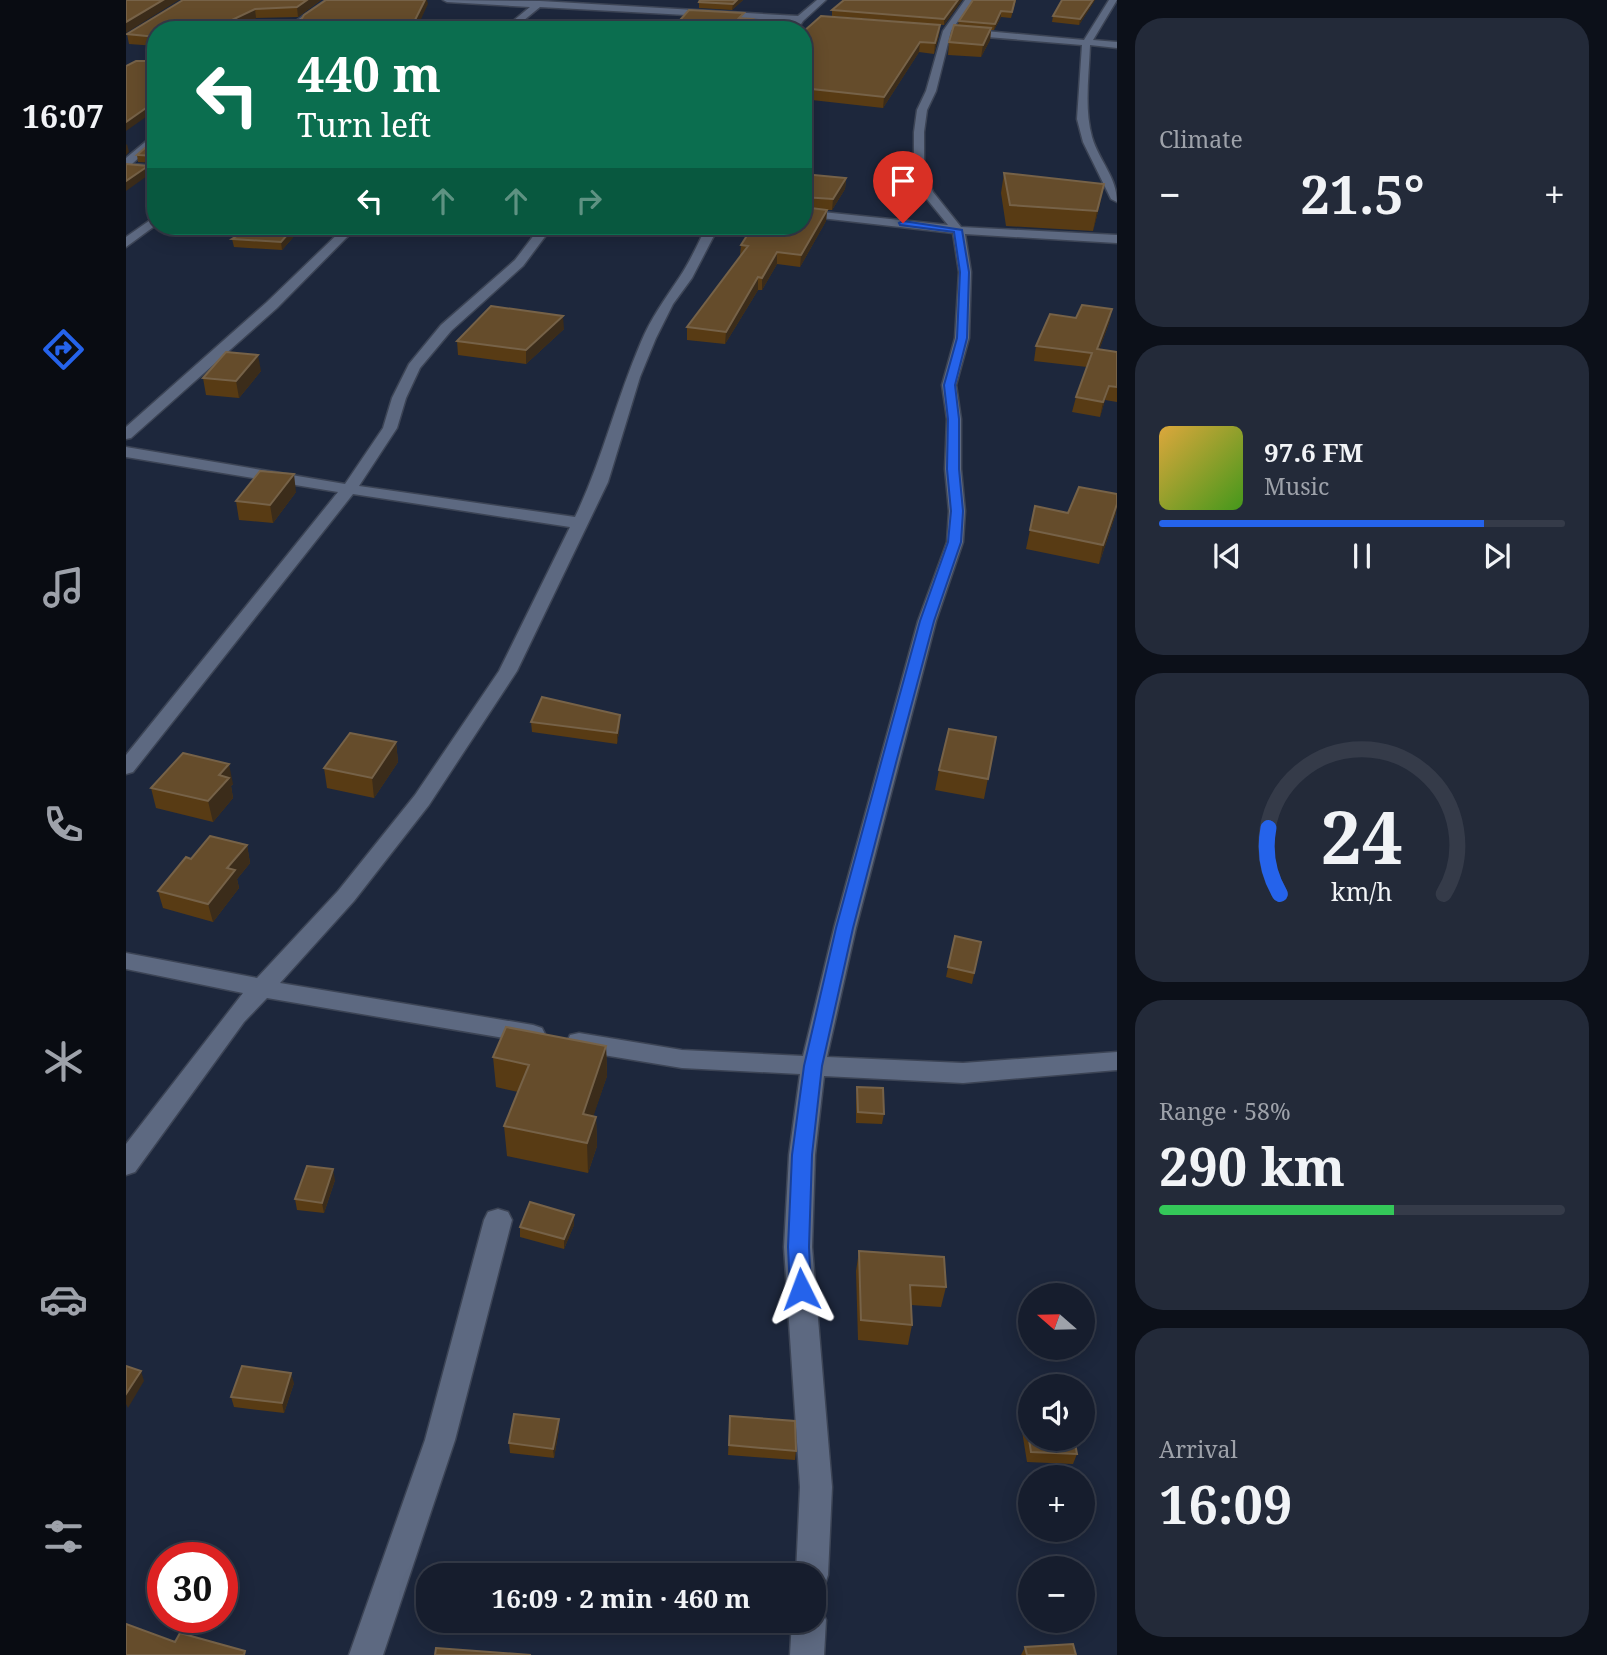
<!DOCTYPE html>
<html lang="en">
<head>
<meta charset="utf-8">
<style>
  body { margin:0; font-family:"Noto Serif",serif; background:#232a39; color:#f1f3f6; height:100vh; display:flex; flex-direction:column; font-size:26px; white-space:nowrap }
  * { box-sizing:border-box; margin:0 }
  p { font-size:23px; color:#9ea2aa }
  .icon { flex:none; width:38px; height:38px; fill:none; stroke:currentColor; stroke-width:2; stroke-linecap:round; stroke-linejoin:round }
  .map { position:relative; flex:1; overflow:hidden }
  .panel { display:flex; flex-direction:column; gap:18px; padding:18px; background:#0c1019; width:490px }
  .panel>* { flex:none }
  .banner { position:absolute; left:21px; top:21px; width:665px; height:214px; border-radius:28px; box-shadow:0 4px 18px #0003,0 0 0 2px #353b49; background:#0b6e4f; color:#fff; overflow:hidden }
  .needle { width:46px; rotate:290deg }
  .tools { position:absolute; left:892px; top:1283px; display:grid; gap:14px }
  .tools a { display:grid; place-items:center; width:77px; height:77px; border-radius:50%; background:#161d2d; box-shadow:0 4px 18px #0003,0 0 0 2px #353b49; font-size:35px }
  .speed { position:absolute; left:21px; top:1542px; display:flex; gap:14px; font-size:35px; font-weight:700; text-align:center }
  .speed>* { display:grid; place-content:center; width:91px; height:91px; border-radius:50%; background:#161d2d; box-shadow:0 4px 18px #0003,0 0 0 2px #353b49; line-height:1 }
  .speed .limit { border:10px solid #d22; background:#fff; color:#111 }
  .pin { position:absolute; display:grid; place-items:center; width:60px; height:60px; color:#fff; margin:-72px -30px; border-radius:50% 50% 50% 0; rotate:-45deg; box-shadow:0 0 7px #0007 }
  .pin .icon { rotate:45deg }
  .me { position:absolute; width:77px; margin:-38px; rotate:357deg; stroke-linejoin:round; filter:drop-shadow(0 0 5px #0008) }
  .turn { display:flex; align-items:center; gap:24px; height:147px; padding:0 35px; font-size:32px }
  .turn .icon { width:91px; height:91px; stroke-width:2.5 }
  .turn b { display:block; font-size:49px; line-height:60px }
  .lanes { display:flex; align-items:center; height:66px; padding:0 35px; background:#0003; justify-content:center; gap:35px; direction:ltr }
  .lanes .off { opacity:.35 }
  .big { font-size:52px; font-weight:700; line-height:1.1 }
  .panel .widget { flex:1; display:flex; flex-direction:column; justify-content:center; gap:10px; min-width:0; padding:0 24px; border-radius:28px; background:#232a39 }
  .panel .dial { align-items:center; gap:0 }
  .dial svg { height:182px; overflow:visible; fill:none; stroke:#353b49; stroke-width:7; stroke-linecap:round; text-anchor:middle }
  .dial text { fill:#f1f3f6; stroke:none }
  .song { display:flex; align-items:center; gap:21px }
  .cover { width:84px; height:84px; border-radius:10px; background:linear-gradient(135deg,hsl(40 70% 55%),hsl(100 70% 35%)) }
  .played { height:7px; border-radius:4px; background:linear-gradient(90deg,#2563eb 80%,#353b49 80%) }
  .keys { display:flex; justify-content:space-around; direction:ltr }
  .heat { display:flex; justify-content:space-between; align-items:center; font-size:38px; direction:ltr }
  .charge { height:10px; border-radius:5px; background:linear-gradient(90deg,#34c759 58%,#353b49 0) }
  .trip { position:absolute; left:290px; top:1563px; width:410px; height:70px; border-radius:28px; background:#161d2d; box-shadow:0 4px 18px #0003,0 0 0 2px #353b49; font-weight:700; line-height:70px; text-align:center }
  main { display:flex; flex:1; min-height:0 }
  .menu { display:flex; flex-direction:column; width:126px; justify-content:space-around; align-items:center; background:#090c12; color:#9ea2aa }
  .menu .icon { width:49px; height:49px }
  .menu .selected { color:#2563eb }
  .menu b { font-size:32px; color:#f1f3f6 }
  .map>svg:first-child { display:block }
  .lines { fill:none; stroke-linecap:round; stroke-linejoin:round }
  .street-casing { stroke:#3c4455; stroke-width:3 }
  .street { fill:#5d6981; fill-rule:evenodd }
  .wall { fill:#583b14 }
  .shaded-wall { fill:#3b2c1a }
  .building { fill:#654c2b; stroke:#766248; stroke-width:2 }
  .route { fill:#2563eb; stroke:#184099; stroke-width:2 }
</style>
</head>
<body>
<main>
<nav class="menu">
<b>16:07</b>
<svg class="icon selected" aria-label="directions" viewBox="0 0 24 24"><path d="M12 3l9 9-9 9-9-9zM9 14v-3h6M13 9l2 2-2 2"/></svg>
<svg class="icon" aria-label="music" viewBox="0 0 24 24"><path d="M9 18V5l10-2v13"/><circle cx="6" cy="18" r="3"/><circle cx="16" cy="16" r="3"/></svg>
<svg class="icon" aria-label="phone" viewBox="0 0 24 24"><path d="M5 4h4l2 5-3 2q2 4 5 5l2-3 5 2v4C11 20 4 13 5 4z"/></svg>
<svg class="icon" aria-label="climate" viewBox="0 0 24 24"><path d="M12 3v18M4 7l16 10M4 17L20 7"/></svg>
<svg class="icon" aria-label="car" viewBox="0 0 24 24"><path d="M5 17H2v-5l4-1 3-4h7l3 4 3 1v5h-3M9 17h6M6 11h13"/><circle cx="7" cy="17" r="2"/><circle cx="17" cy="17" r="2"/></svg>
<svg class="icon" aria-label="filters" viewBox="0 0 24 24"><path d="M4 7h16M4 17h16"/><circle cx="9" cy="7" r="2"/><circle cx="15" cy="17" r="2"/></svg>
</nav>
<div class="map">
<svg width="991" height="1655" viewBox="0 0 991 1655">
  <rect width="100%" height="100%" fill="#1d273c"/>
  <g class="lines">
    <defs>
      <path id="street" d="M200 0H209L167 30H157Z
        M317 0 414 1 672 16 691 0H700L677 21 671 30H663L668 21 414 7 386 30H376L404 7 321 2Z
        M839 0H847L825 31 810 91 801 110 798 132V170L807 192 835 227 991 235V243L839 234 845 272 843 338 830 385 835 419V469L839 511 837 542 810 621 730 928 701 1057 837 1063 991 1052V1070L837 1083 698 1076 689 1155 686 1247 706 1487 702 1575 698 1587 688 1591V1575H670L674 1487 658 1247 663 1155 674 1074 556 1068 453 1051 444 1049 441 1042 444 1035 453 1033 556 1050 677 1056 708 928 792 621 821 542 823 511 819 469 821 419 816 385 829 338 833 272 827 233 677 216V210L822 225 796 193 788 170V132L791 110 800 91 817 31Z
        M983 0H991L967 40 991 42V48L964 45C963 76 958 108 966 137 973 161 991 177 991 202L985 199 957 142 951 119 956 45 837 35 833 32 837 29 958 40Z
        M30 133V142L6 164 30 166V172L0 170V158Z
        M30 216V225L0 247V237Z
        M220 226H232L151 308 5 438 0 439V427L141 302Z
        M415 226H427L397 266 325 331 294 368 280 398 271 428 233 486 449 517C476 461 490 400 515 342 525 318 539 299 553 278 564 262 572 243 581 226H593L566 278 547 304 530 338 514 377 482 482 391 671 303 805 228 901 154 983 407 1025 416 1028 419 1034 416 1040 407 1043 141 998 118 1022 9 1172 0 1175V1144L117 993 0 969V953L131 978 212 891 289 795 373 671 444 527 227 494 7 772 0 774V755L212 492 0 457V447L219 484 257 428 266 398 283 364 315 325 389 260Z
        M372 1209 382 1212 386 1220 329 1440 257 1655H223L299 1440 358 1220 362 1212Z
        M688 1605 695 1608 700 1620 698 1655H664L666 1620H688Z"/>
    </defs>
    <!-- street casing -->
    <use href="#street" class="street-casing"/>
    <!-- street -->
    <use href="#street" class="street"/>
  </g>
  <!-- wall -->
  <path class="wall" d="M57 0H195L172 17 130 18 106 30H30V46L3 44 1 34Z
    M617 0 606 10 573 8V2Z
    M718 0H836L818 25 706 16V10Z
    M890 0 885 18 875 17 868 30H865L864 40 855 57 822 55 823 42 832 25 833 21Z
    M969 0 953 25 926 22 927 16Z
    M814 25 813 35 808 54 793 52 757 108 677 99V32Z
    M30 148V163L12 162 11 155Z
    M878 173 974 204 967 231 880 226 875 193Z
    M677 174 720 178 719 189 706 210H701L700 221 674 267 651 264 636 290H632L599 344 561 340V327L614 256 615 245 620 238V234L677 226Z
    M177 226 156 250 108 247 106 239Z
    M438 226H460L459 228Z
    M986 309 983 323 973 350 991 352V402L979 400 974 417 946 412 950 397 961 367 908 361 910 346 950 318Z
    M438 329 400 364 332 355 331 341Z
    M135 371 113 398 80 395 77 378Z
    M170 492 147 523 113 520 110 501Z
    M991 494 990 513 973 564 900 549 909 506 942 513Z
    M405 722 494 725 491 744 406 732Z
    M870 737 858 799 809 790 813 770Z
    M270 742 272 762 248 798 201 788 198 768Z
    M107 784 105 786 107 798 87 822 30 808 25 788Z
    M121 845 124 863 111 879 113 888 87 922 37 908 32 891 65 859Z
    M829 936 855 942 846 984 820 977Z
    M480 1046 481 1076 467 1116 470 1117 471 1146 462 1173 381 1156 378 1126 392 1092 370 1087 367 1057Z
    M731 1087 758 1114 756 1124 730 1123V1097Z
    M209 1180 198 1213 171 1210 169 1199Z
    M448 1215V1225L438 1249 394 1237V1227Z
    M733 1251 820 1287 815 1307 785 1305 786 1325 782 1345 732 1340 730 1271Z
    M168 1383 158 1413 108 1407 105 1397Z
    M604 1416 670 1451 669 1460 602 1455Z
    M900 1421 951 1454 947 1464 901 1462 896 1431Z
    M433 1429 428 1458 384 1453 383 1443Z
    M899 1647 950 1655H895Z"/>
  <!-- shaded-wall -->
  <path class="shaded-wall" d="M37 0H53L0 33V22Z
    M181 0H195L172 17 171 7Z
    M299 0H301L302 4 290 30H284Z
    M611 0H617L606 10 607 4Z
    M832 0H836L818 25V19Z
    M967 0H969L953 25 954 19Z
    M129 9 130 18 106 30H85Z
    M875 11V17L868 30 869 24Z
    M627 19 626 26 623 30H617Z
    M814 25 813 35 808 54 809 43Z
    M865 28 864 40 855 57 857 45Z
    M794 42 793 52 757 108 758 97Z
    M30 101V110L0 131V122Z
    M1 144 3 152 0 155V145Z
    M22 166 24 174 0 191V181Z
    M720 178 719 189 706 210 707 199Z
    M978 184 974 204 967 231 971 211Z
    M701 210 700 221 674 267 675 255Z
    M169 226H177L156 250 155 242Z
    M651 252V264L636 290V278Z
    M632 277V290L599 344 600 332Z
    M986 309 983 323 968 364 971 349Z
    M437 316 438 329 400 364V350Z
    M132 355 135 371 113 398 110 381Z
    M983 386 979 400 974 417 977 402Z
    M168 474 170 492 147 523 144 505Z
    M991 504 990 513 973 564 977 545Z
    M494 715V725L491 744V733Z
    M270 742 272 762 248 798 246 778Z
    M103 764 107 784 105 786 107 798 87 822 82 801 93 775Z
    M121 845 124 863 111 879 113 888 87 922 82 904 101 868Z
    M480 1046 481 1076 458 1144 457 1114Z
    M470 1117 471 1146 462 1173 461 1143Z
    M207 1169 209 1180 198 1213 196 1203Z
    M448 1215V1225L438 1249V1239Z
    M15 1371 18 1381 2 1408 0 1404V1394Z
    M165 1373 168 1383 158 1413 156 1403Z
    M433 1419V1429L428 1458 427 1449Z"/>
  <!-- building -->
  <path class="building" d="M0 0H37L0 22Z
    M57 0H181L171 7 129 9 85 30H30V37L1 34Z
    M200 0H299L284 30H169L178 15Z
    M574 0H611L607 4 573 2Z
    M718 0H832L818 19 706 10Z
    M847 0H889L886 12 875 11 869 24 833 21Z
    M936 0H967L954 19 927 16Z
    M563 10 618 13 613 18 627 19 617 30H545Z
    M695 16 814 25 809 43 794 42 758 97 677 88V32Z
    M828 25 865 28 857 45 823 42Z
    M10 61H30V101L0 122V66Z
    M20 147 30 148V158L29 156 11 155Z
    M0 164 22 166 0 181Z
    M878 173 978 184 971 211 884 205Z
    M677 174 720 178 707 199 677 197Z
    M677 207 701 210 675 255 651 252 636 278 632 277 600 332 561 327 622 246 615 245 622 234H620L626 226H677Z
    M127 226H169L155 242 106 239Z
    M956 305 986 309 971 349 991 352V387L983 386 977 402 950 397 966 353 910 346 924 314 950 318Z
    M365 306 437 316 400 350 331 341Z
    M100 352 132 355 110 381 77 378Z
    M134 471 168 474 144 505 110 501Z
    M953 487 991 494V504L977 545 904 530 909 506 942 513Z
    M416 697 494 715 491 733 405 722Z
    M823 729 870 737 862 779 813 770Z
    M224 733 270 742 246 778 198 768Z
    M57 753 103 764 93 775 103 778 82 801 25 788Z
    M84 836 121 845 101 868 109 870 82 904 32 891 60 857 65 859Z
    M829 936 855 942 848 973 822 967Z
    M380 1027 480 1046 457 1114 470 1117 461 1143 378 1126 403 1065 367 1057Z
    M731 1087 757 1088 758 1114 732 1112Z
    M181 1166 207 1169 196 1203 169 1199Z
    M404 1202 448 1215 438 1239 394 1227Z
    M733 1251 818 1257 820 1287 784 1285 786 1325 735 1320Z
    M0 1366 15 1371 0 1394Z
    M116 1366 165 1373 156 1403 105 1397Z
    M388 1414 433 1419 427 1449 383 1443Z
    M604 1416 669 1421 670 1451 603 1445Z
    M900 1421 905 1422V1438H948L951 1454 905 1452Z
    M0 1624 49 1642 54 1633 119 1651 118 1655H0Z
    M947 1644 950 1655H901L899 1647Z
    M310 1648 405 1655H309Z"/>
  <!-- route -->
  <path class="route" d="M777 221 836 230 843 272 841 338 829 385 833 419V469L837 511 835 542 808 621 771 759 727 928 696 1066 686 1155 683 1247 685 1289 682 1296 675 1298 667 1296 664 1289 662 1247 666 1155 678 1066 710 928 756 759 794 621 822 542 825 511 821 469 822 419 818 385 831 338 834 272 828 232 774 225 773 223Z"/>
</svg>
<div class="tools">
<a><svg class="needle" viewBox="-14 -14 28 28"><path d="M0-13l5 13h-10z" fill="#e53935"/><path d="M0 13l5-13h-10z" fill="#9ea2aa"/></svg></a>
<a><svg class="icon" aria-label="sound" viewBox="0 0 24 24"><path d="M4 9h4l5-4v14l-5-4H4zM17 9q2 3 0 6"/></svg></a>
<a>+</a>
<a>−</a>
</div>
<div class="speed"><div class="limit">30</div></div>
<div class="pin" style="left:777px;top:223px;background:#d93025"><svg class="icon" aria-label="arrive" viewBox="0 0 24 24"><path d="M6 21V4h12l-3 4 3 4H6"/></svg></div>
<svg class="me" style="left:675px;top:1289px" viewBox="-20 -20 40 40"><path d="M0-17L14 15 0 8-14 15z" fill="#2563eb" stroke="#fff" stroke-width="4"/></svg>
<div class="trip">16:09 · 2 min · 460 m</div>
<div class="banner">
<div class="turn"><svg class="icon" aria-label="left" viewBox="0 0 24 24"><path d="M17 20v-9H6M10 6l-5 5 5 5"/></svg><div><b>440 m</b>Turn left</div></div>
<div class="lanes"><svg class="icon" aria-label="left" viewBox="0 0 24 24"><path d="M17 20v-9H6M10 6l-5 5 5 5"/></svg><svg class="icon off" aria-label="ahead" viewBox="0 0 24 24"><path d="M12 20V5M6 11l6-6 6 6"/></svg><svg class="icon off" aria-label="ahead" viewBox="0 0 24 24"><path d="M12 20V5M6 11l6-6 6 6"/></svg><svg class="icon off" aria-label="right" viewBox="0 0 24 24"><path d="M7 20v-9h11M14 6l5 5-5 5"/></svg></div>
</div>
</div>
<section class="panel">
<div class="widget"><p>Climate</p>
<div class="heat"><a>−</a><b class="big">21.5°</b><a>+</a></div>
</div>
<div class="widget">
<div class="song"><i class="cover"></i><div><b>97.6 FM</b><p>Music</p></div></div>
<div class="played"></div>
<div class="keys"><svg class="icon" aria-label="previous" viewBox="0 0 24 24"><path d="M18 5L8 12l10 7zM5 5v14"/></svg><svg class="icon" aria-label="pause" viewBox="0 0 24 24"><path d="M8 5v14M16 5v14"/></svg><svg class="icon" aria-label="next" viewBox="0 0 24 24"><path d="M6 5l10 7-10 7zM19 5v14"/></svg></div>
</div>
<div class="widget dial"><svg viewBox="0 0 100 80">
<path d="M14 69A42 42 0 1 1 86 69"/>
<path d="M14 69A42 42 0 0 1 9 40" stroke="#2563eb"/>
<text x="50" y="56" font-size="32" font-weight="700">24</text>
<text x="50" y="72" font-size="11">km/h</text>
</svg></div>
<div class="widget"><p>Range · 58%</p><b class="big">290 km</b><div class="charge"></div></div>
<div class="widget"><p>Arrival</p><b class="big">16:09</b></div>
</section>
</main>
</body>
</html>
